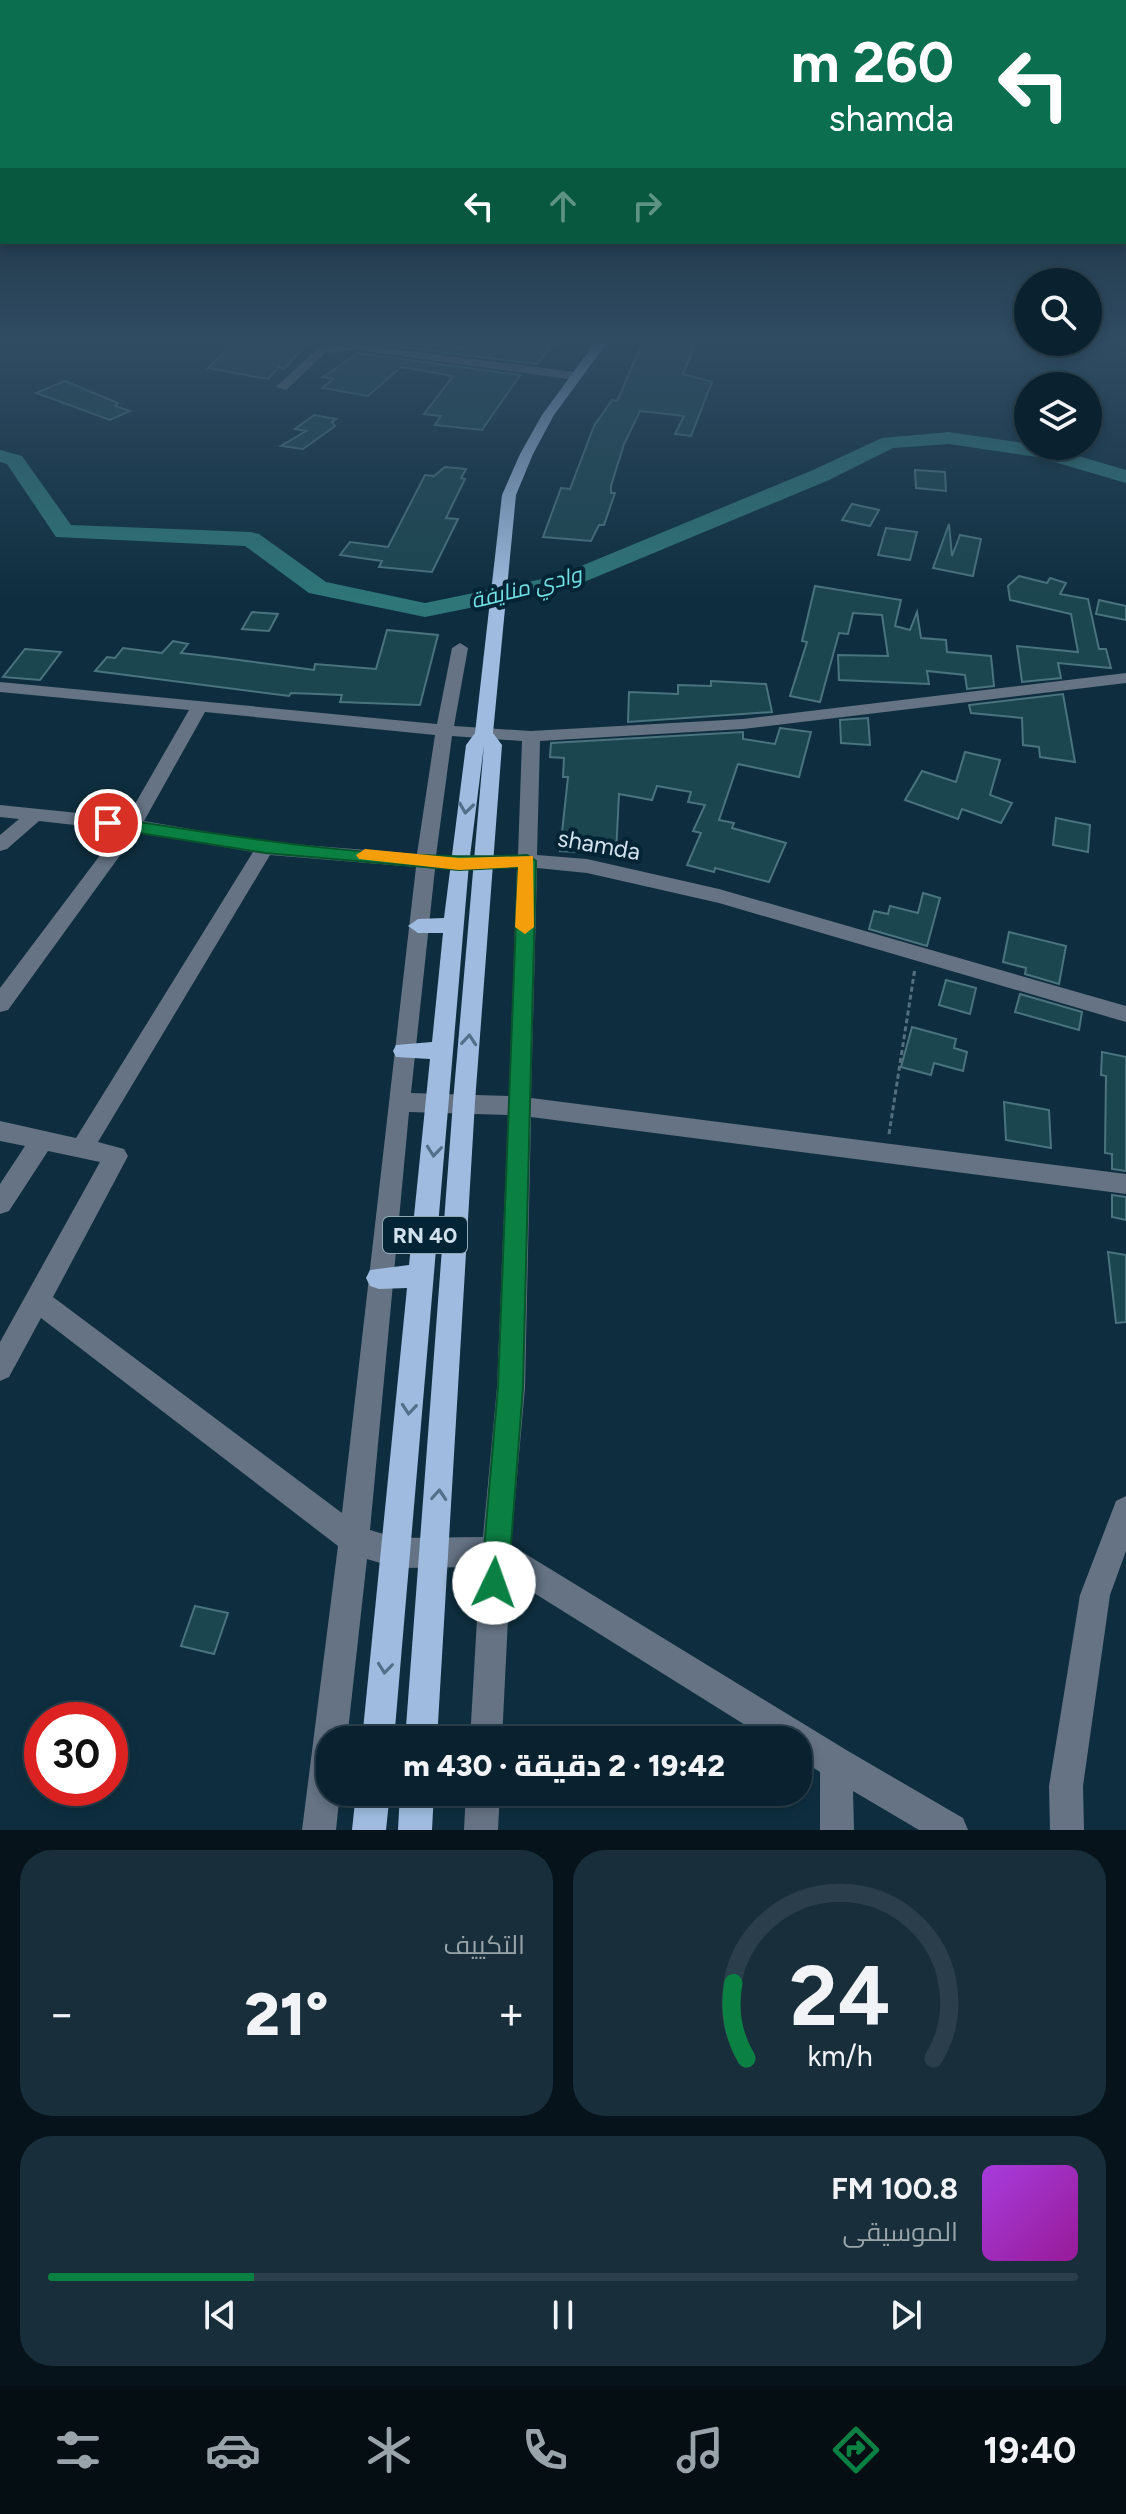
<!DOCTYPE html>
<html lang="ar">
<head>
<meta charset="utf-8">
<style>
  body { margin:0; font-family:Figtree,Cairo,sans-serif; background:#182f3b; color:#f1f3f6; direction:rtl; height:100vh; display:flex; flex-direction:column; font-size:30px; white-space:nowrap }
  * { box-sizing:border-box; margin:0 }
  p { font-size:26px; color:#99a4aa }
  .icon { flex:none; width:44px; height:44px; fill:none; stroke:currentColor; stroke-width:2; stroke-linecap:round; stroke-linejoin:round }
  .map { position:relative; height:1830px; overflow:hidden; direction:ltr }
  .details { display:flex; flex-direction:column; gap:20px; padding:20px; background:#06131a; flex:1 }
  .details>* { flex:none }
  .hud { position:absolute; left:0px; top:0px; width:1126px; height:244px; box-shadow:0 4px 12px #0003,0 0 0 2px #2a3f4b; direction:rtl; background:#0b6e4f; color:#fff; overflow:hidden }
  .tools { position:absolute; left:1014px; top:268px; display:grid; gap:16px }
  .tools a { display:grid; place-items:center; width:88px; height:88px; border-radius:50%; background:#0a222f; box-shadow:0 4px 12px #0003,0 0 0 2px #2a3f4b; font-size:40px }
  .speed { position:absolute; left:24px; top:1702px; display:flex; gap:16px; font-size:40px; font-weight:700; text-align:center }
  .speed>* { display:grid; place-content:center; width:104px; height:104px; border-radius:50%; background:#0a222f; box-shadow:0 4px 12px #0003,0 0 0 2px #2a3f4b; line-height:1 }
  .speed .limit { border:12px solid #d22; background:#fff; color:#111 }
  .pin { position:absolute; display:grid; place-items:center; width:68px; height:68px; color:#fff; margin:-34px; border:4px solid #fff; border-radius:50%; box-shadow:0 2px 8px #0007 }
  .me { position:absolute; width:88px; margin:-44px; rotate:3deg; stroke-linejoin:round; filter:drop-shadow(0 0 6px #0008) }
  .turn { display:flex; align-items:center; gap:28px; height:168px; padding:0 40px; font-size:36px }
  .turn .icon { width:104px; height:104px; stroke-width:2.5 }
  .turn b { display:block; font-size:56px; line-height:68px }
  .lanes { display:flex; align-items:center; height:76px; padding:0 40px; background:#0003; justify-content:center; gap:40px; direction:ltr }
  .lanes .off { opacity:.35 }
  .big { font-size:60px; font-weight:800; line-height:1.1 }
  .details .widget { flex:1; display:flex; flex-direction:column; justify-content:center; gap:12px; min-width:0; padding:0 28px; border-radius:32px; background:#182f3b }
  .details .dial { align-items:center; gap:0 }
  .dial svg { height:208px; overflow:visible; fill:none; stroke:#2a3f4b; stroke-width:7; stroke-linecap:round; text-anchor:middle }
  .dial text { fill:#f1f3f6; stroke:none }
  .song { display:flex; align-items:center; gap:24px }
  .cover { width:96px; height:96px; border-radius:12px; background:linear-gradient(135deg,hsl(280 70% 55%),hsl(300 70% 35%)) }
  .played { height:8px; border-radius:4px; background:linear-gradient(90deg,#0b8043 20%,#2a3f4b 20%) }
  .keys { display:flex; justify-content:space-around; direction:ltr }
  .heat { display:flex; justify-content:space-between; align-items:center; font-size:44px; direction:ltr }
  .details .tiles { flex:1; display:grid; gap:20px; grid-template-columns:1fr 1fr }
  .widget:last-child { grid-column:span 2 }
  .trip { position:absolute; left:316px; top:1726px; width:496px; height:80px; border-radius:32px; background:#0a222f; box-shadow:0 4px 12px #0003,0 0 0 2px #2a3f4b; font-weight:800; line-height:80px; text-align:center; direction:rtl }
  .menu { display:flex; height:128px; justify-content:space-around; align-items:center; background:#040e13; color:#99a4aa }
  .menu .icon { width:56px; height:56px }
  .menu .current { color:#0b8043 }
  .menu b { font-size:36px; color:#f1f3f6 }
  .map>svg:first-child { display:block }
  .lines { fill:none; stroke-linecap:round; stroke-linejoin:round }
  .river { fill:#2e7678; fill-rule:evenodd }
  .building { fill:#1b454f; stroke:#4a737e; stroke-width:2 }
  .path { stroke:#546e7d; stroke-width:3; stroke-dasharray:5 3; stroke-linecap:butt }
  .minor { fill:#657384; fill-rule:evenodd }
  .major { fill:#9fbce0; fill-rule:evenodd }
  .oneway { stroke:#51708a }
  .route { fill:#0b8043; stroke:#07532c; stroke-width:2 }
  .slow { fill:#f59e0b }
  .labels { text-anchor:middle; stroke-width:8; stroke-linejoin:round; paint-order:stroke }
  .far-water-label { font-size:22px; font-style:italic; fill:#73e0e3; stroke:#032435 }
  .shield { fill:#032435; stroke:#93a9b6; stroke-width:2 }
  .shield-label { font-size:22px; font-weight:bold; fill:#d1e2ee }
  .street-label { font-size:24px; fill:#d1e2ee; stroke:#032435 }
</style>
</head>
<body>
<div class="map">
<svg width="1126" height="1830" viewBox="0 0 1126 1830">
  <rect width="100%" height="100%" fill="#0e2e3f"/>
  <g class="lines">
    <!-- river -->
    <path class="river" d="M949 432 1044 446 1126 470V483L1037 457 949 444 893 448 829 480 572 587 425 617 309 593 245 546 56 537 7 464 0 462V450L22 456 71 525 251 532 259 534 326 582 425 603 557 576 813 470 882 438Z"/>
  </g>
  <!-- building -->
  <path class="building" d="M233 344H307L284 369 279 367 268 379 208 368Z
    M376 344H431L463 349 469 344H553L537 364Z
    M642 344 695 345 683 374 712 382 691 436 675 434 684 416 640 411 624 444 611 486V493H615L604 525H599L591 541 543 537 561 488 570 489 594 426 612 400 617 401Z
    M358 353 520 375 482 430 435 425 441 416 424 414 453 376 401 367 368 396 322 388 333 379 323 377Z
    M65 381 118 403 115 406 130 411 110 420 36 393Z
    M314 415 336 419 332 422 335 426 303 449 281 446 306 431 295 429Z
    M445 467 466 469 461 478 465 479 446 518 458 519 432 572 379 567 382 561 340 555 350 542 388 547 425 475 434 476Z
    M915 470 945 472 946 491 916 488Z
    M852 504 879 510 870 526 842 520Z
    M949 524 952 556 960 535 981 539 973 576 933 568Z
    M886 528 917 532 910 560 878 555Z
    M1019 576 1047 583 1050 578 1066 583 1060 594 1088 599 1099 649H1106L1111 668 1058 663 1061 678 1022 682 1017 646 1078 652 1071 614 1010 600 1008 586Z
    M815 586 901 600 895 626 910 630 917 612 921 638 946 640 947 652 991 656 994 686 967 689 965 675 927 671 929 684 839 680 838 655 888 656 882 615 853 613 848 634 839 633 820 702 790 696 807 642 802 641Z
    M1099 600 1126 606V620L1096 614Z
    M252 612 278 614 269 631 242 629Z
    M387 630 438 635 420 705 340 702 342 695 291 693 289 696 95 671 107 657 115 658 123 648 162 653 173 641 188 644 181 653 216 657 314 670 315 664 376 669Z
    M25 649 61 652 40 680 3 677Z
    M711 681 766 684 772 712 628 722 629 692 678 694V685L711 686Z
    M1063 694 1075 762 1040 757 1039 747 1023 745 1022 718 971 713 969 705Z
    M868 718 870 745 841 743 840 720Z
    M780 728 811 732 799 777 738 764 719 820 734 823 732 828 786 843 769 882 715 868 714 872 687 865 701 833 693 831 705 805 688 802 691 792 657 786 652 800 619 794 616 854 560 851 568 777H563L564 758 550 757 551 743 743 732V739L775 744Z
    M965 752 1000 760 990 795 1012 803 1001 823 962 809 958 819 905 800 922 771 956 782Z
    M1056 818 1090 825 1088 852 1053 845Z
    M923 893 940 898 927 946 869 929 874 911 888 914 890 906 918 913Z
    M1009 932 1066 946 1059 984 1025 974 1026 968 1003 962Z
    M946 980 976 988 970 1014 939 1005Z
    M1020 994 1082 1012 1079 1030 1015 1012Z
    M912 1027 956 1039 954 1048 967 1052 963 1071 934 1063 931 1075 901 1067Z
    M1102 1052 1126 1057V1171L1112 1169V1154L1105 1153 1106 1076 1101 1075Z
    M1004 1102 1049 1110 1051 1148 1006 1140Z
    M1112 1195 1126 1197V1220L1112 1217Z
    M1108 1252 1126 1255V1322L1116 1323Z
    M195 1606 228 1613 214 1654 181 1646Z"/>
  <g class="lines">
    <!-- path -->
    <path class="path" d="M889 1134 915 968"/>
    <!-- minor -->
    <path class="minor" d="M352 344 575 372 581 376 575 380 357 350 325 353 286 390 276 387 318 348Z
      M460 643 468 648 454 726 531 731 743 719 1126 673V683L743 729 540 741 537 855 587 859 719 889 1126 1006V1022L719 903 587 873 537 868 531 1098 1126 1174V1194L531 1117 525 1387 511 1545 848 1751 963 1818 968 1830H919L853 1791 854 1830H820V1772L798 1758V1740H769L510 1578 502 1740H470L480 1567 397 1568 367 1559 347 1740H330V1792H340L336 1830H302L338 1546 41 1318 9 1377 0 1381V1342L100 1162 48 1151 9 1211 0 1214V1184L25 1146 0 1141V1121L76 1138 253 852 137 832 8 1010 0 1012V988L119 830 39 821 7 849 0 851V835L19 819 0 817V805L127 818 189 710 0 692V682L437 724 452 648ZM205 712 435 735 417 854 265 842 144 821ZM452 736 522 741 518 855 436 856ZM270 855 416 867 342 1513 53 1297 128 1156 124 1149 98 1142ZM517 868 509 1096 411 1093 435 869ZM409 1112 508 1115 497 1387 483 1537 397 1538 370 1530Z
      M1126 1496V1551L1110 1595 1083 1786 1084 1830H1050L1049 1786 1080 1595 1116 1501Z
      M466 1792H500L498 1830H464Z"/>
    <!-- major -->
    <path class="major" d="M594 344H606L554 415 533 454 516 495 493 733 502 745 475 1102 437 1740H405L453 1102 484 745 469 864 394 1740H362L407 1288 379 1289 370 1286 366 1278 370 1270 409 1265 430 1059 396 1057 393 1051 396 1045 432 1042 443 933H418L408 926 418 919 444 918 466 745 475 733 502 495 520 454 542 415Z
      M356 1792H390L386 1830H352Z
      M400 1792H434L432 1830H398Z"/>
  </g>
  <!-- one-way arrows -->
  <defs><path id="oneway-chevron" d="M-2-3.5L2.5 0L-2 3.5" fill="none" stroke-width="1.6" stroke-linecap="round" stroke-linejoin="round" transform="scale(2)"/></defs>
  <g class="oneway">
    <use href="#oneway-chevron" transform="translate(466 808) rotate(98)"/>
    <use href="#oneway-chevron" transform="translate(469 1040) rotate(-85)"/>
    <use href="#oneway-chevron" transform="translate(434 1151) rotate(96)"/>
    <use href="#oneway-chevron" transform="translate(409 1409) rotate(95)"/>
    <use href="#oneway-chevron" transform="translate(439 1495) rotate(-86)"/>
    <use href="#oneway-chevron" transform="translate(385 1668) rotate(96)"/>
  </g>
  <!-- sky -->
  <linearGradient id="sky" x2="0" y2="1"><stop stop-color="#081923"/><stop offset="0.57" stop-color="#304c63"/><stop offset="1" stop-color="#304c63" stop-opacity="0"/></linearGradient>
  <rect width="1126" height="600" fill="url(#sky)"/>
  <!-- route -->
  <path class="route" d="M108 817C246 839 386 862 527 855L536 861 523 1387 508 1583 504 1593 494 1597 485 1593 481 1583 498 1387 518 867 459 870 265 853 102 827 99 823Z"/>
  <!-- slow -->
  <path class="slow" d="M365 849 459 858 533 856 534 927 525 934 515 927 518 867 459 870 359 859 356 855Z"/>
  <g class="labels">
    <!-- far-water labels -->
    <g class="far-water-label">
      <text transform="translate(526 587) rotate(-14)" y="8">وادي منايفة</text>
    </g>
    <!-- shield labels -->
    <rect class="shield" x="383" y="1217" width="84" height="36" rx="6"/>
    <g class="shield-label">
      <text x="425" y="1243">RN 40</text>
    </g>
    <!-- street labels -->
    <g class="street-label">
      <text transform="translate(599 845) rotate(10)" y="8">shamda</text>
    </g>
  </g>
</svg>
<div class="tools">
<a><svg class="icon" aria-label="search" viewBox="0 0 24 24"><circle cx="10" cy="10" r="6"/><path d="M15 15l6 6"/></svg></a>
<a><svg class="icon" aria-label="layers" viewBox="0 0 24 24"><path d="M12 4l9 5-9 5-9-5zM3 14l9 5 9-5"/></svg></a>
</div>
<div class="speed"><div class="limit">30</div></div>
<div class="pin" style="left:108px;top:823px;background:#d93025"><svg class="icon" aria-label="arrive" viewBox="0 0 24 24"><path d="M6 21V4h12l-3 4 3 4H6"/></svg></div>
<svg class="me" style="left:494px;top:1583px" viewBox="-20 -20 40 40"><circle r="19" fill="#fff"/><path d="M0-13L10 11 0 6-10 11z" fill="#0b8043"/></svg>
<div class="trip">19:42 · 2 دقيقة · 430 m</div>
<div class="hud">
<div class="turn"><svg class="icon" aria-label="left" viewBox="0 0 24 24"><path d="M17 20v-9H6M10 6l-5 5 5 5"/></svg><div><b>260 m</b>shamda</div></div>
<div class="lanes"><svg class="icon" aria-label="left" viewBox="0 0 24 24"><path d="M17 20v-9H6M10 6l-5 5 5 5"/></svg><svg class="icon off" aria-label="ahead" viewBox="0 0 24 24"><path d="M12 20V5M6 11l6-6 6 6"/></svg><svg class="icon off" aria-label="right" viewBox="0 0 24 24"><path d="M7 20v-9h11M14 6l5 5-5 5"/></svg></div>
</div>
</div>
<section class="details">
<div class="tiles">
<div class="widget dial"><svg viewBox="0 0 100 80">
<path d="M14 69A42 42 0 1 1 86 69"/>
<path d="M14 69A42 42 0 0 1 9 40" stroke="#0b8043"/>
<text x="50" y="56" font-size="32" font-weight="700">24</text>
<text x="50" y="72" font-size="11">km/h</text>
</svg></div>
<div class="widget"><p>التكييف</p>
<div class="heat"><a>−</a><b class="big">21°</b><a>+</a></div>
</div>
<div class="widget">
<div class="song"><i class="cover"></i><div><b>100.8 FM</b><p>الموسيقى</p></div></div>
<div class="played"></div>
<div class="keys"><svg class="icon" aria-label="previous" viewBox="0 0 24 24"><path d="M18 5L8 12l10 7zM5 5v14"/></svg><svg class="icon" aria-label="pause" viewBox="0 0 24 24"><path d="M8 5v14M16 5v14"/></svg><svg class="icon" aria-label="next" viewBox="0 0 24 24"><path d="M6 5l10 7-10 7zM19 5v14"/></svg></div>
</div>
</div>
</section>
<nav class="menu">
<b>19:40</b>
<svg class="icon current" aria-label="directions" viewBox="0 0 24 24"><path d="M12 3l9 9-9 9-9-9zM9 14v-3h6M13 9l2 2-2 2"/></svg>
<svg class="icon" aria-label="music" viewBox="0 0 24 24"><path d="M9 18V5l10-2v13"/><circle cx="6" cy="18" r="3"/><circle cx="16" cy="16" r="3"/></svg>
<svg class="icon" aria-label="phone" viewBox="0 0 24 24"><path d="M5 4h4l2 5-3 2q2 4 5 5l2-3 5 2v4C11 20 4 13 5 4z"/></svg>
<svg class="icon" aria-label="climate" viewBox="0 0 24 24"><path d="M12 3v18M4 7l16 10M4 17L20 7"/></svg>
<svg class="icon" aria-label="car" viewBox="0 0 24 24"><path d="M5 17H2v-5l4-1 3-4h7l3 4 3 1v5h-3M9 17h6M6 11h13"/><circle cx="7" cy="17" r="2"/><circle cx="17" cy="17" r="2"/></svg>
<svg class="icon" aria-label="filters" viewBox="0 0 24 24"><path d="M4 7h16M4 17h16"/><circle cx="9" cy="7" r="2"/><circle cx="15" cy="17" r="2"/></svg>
</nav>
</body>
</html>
